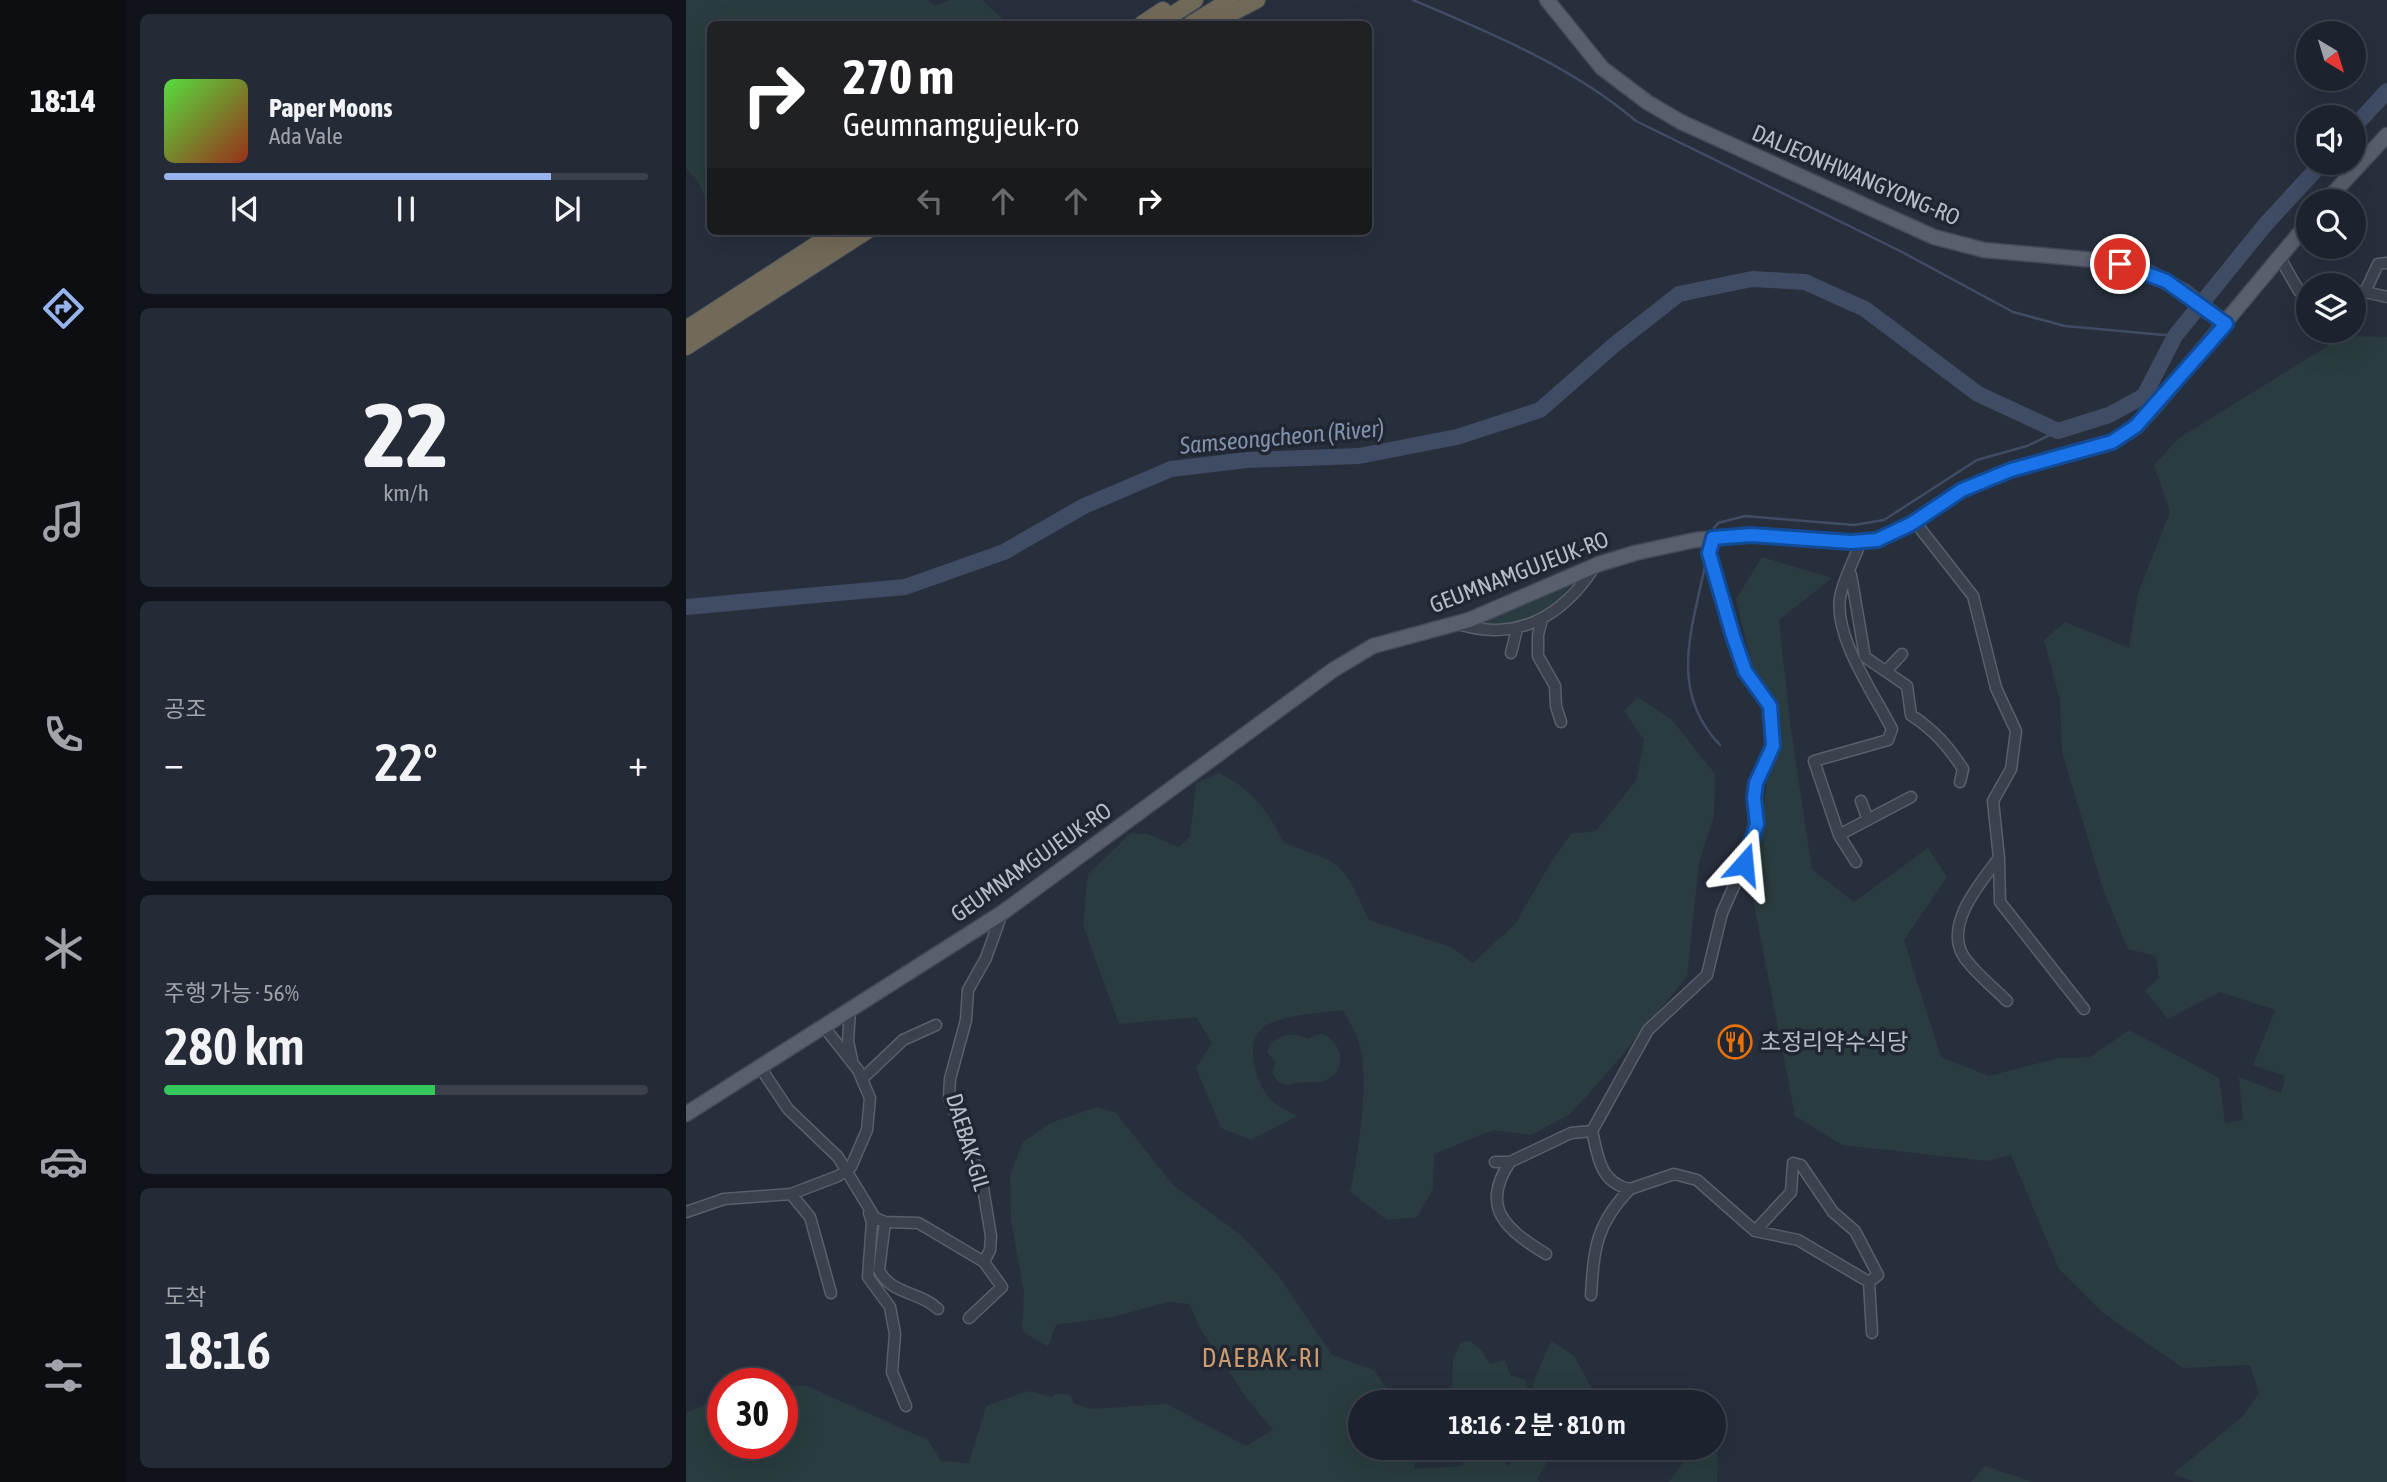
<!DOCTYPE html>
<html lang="ko">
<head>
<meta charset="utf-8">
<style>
  body { margin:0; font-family:"Asap Condensed","Noto Sans KR",sans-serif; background:#252b36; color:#f1f3f6; height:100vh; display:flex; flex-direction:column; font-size:26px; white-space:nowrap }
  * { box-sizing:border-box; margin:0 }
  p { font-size:23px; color:#a0a4aa }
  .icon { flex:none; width:38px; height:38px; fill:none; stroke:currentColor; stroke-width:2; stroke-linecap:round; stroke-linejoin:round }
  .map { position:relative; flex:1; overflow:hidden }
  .sheet { display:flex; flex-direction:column; gap:14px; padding:14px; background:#101319; width:560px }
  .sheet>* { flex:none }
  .top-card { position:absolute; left:21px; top:21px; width:665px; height:214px; border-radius:10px; box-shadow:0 7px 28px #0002,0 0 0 2px #3b404a; background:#202124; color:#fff; overflow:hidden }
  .needle { width:46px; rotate:142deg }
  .fabs { position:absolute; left:1610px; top:21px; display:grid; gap:14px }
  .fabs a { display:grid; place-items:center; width:70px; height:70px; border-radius:50%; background:#1d232e; box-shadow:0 7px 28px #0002,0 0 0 2px #3b404a; font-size:35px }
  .speed { position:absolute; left:21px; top:1368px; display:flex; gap:14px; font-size:35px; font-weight:700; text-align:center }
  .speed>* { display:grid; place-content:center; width:91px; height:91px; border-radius:50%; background:#1d232e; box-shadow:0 7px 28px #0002,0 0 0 2px #3b404a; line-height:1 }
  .speed .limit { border:10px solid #d22; background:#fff; color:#111 }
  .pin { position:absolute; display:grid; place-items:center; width:60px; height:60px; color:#fff; margin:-30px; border:4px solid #fff; border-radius:50%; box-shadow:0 2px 7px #0007 }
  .me { position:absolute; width:77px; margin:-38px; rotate:18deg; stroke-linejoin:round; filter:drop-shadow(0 0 5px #0008) }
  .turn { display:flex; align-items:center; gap:24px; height:147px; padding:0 21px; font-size:32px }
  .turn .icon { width:91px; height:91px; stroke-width:2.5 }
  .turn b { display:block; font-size:49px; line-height:60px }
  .lanes { display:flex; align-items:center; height:66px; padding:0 21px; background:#0003; justify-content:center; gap:35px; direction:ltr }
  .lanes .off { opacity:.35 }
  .big { font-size:52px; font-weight:600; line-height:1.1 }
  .sheet .widget { flex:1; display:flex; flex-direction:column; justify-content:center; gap:10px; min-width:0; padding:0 24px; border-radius:10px; background:#252b36 }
  .sheet .dial { align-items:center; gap:0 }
  .dial b { font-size:91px; line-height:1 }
  .song { display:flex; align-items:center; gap:21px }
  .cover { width:84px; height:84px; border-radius:10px; background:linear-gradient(135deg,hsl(110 70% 55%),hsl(10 70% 35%)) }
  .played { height:7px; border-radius:4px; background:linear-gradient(90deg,#96b3ee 80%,#3b404a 80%) }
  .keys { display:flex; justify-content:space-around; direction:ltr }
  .heat { display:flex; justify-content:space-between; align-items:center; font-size:38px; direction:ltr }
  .charge { height:10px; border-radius:5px; background:linear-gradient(90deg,#34c759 56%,#3b404a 0) }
  .trip { position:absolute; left:662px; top:1390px; width:378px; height:70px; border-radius:35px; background:#1d232e; box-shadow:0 7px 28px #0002,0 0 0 2px #3b404a; font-weight:600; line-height:70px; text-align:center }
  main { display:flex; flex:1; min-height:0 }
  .menu { display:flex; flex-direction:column; width:126px; justify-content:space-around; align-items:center; background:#0c0e12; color:#a0a4aa }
  .menu .icon { width:49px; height:49px }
  .menu .active { color:#96b3ee }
  .menu b { font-size:32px; color:#f1f3f6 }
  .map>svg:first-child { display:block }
  .green { fill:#2a3c3f }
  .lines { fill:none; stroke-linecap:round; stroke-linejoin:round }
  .stream { stroke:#3f4c64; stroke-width:2.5 }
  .river { stroke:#3f4c64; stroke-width:16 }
  .minor-casing { stroke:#595f6b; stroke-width:13 }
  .major-casing { stroke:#444a56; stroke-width:17 }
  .highway-casing { stroke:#464c58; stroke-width:18 }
  .minor { stroke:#3b414d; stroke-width:10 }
  .major { stroke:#59606d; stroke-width:14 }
  .highway { stroke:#726a59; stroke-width:16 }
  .route-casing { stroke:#114b97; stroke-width:18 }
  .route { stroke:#1a73e8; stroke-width:12 }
  .labels { text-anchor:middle; stroke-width:7; stroke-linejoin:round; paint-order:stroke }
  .street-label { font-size:23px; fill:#b7bdc8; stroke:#202632 }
  .poi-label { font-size:23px; fill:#b7bdc8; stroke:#202632; text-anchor:start }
  .water-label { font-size:24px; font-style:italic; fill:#8291ac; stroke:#202632 }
  .quarter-label { font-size:26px; letter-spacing:2px; fill:#cb9c6f; stroke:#202632 }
</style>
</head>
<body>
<main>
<nav class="menu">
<b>18:14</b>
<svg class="icon active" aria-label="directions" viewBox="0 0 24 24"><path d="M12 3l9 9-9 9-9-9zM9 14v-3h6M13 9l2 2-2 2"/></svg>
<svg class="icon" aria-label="music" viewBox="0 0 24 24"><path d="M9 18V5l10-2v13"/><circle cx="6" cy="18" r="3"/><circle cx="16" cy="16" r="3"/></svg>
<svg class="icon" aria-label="phone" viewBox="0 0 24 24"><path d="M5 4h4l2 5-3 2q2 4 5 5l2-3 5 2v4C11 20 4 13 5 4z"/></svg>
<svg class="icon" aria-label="climate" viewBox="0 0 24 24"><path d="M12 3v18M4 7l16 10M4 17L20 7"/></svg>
<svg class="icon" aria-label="car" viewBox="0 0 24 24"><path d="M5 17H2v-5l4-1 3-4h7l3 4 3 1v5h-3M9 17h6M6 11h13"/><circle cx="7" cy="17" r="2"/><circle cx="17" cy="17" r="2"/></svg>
<svg class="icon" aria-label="filters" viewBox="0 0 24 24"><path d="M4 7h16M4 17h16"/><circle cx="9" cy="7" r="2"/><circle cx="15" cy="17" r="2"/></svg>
</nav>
<section class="sheet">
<div class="widget">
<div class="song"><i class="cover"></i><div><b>Paper Moons</b><p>Ada Vale</p></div></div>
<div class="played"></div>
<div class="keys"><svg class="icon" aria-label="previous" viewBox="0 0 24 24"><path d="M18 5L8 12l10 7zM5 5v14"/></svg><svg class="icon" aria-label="pause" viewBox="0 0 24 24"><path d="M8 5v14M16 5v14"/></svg><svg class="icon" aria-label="next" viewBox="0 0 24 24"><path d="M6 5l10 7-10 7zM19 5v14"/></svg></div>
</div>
<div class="widget dial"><b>22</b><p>km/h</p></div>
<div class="widget"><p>공조</p>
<div class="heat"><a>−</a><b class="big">22°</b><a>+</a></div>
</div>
<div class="widget"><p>주행 가능 · 56%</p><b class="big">280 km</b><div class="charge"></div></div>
<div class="widget"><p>도착</p><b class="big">18:16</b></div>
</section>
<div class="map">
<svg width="1701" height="1482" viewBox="0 0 1701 1482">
  <rect width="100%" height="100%" fill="#272f3d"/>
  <!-- green -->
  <path class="green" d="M0 0H242L249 6 264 0H296L322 24H24V210L12 181 0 168Z
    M1658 336 1701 337V1482H1508L1487 1474 1557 1416 1573 1393 1564 1365 1497 1368 1417 1313 1373 1269 1325 1155 1301 1161 1156 1145 1109 1116 1065 889 1081 781 1079 718 1050 599 1076 557 1146 578 1093 620 1104 723 1126 869 1168 902 1242 848 1261 877 1218 940 1255 1057 1303 1076 1372 1058 1404 1057 1443 1030 1533 1078 1539 1123 1557 1120 1553 1077 1595 1093 1599 1076 1567 1065 1589 1010 1534 992 1482 1019 1459 991 1473 978 1470 956 1442 949 1418 892 1376 752 1374 700 1358 640 1379 622 1443 648 1452 593 1484 512 1468 465 1493 438Z
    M890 580C855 620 844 624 792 624Z
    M952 697 986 720 1029 774 1028 816 1013 862 1001 977 917 1078 883 1115 845 1135 807 1130 748 1154 747 1189 731 1217 701 1220 664 1192C672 1156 685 1074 672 1040 668 1029 662 1020 657 1010 633 1014 603 1013 581 1025 556 1038 569 1081 583 1098 590 1106 603 1111 611 1116L565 1140 535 1128 510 1068 526 1043 510 1017 433 1024 397 925 402 874 445 833 462 834 492 847 504 837 510 783 533 773C566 789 582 811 598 843 658 864 656 861 683 920L765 947 787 963 829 924 865 862 885 834 910 831 951 779 958 740 938 711Z
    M635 1033C653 1040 663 1064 645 1077 632 1087 615 1078 602 1086L592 1082 586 1072 590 1062 581 1052 585 1042C599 1035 608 1031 622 1039Z
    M411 1107 430 1113 488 1186 554 1234 592 1275 646 1355 688 1370 710 1402H674V1447H731L728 1469 777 1466 775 1447H819L814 1456 820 1459V1467L833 1456 835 1447H870L851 1479 854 1482H0V1413L37 1396V1444H96V1385L121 1386 242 1440 255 1461 283 1463 300 1406 342 1391 366 1397 370 1393 384 1395 388 1403 405 1409 481 1404 560 1446 587 1430 562 1400 516 1332 503 1304 482 1302 427 1317 370 1325 362 1347 336 1331 338 1293 325 1220 324 1175 337 1142 364 1123Z
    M865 1340 888 1356 906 1389 898 1402H844L848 1381Z
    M784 1341 795 1350 804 1364 819 1360 824 1375 839 1380 843 1390 841 1400 747 1402 766 1387 767 1359 775 1342Z
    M1008 1447 1032 1454 1031 1482H983Z
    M1299 1466 1347 1482H1285Z"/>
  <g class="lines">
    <!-- stream -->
    <path class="stream" d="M727 0C805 33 885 66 950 121L1216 252 1327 312 1379 326 1489 336
      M1028 528 1032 523 1059 516 1168 525 1198 520 1291 460 1341 446 1372 431
      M1020 561C1007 627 981 690 1034 745"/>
    <!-- river -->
    <path class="river" d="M1668 127 1701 91
      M0 607 219 587 318 552 398 506 485 469 561 460 673 456 771 437 854 410 928 345 993 294 1066 279 1119 282 1179 309 1292 394 1372 431 1423 415 1458 396 1489 336 1579 225 1636 163"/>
    <defs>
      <path id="minor" d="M1594 258 1613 291 1622 292
        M1668 291 1679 292 1692 264 1701 263
        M1679 292 1701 297
        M1229 522 1287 596 1310 688 1330 731 1325 769 1307 801 1313 858C1295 882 1257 925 1278 957 1289 973 1307 987 1321 1001
        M1165 575 1179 657 1221 686 1225 715C1248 730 1262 746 1277 769L1274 782
        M856 619 852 635V656L869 686 870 706 875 722
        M769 623C829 643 876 618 909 566
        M825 653 831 629
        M1200 671 1216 654
        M1175 801 1182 820
        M1153 835 1225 797
        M1313 859 1314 902 1398 1009
        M1170 862 1153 835 1128 761 1202 740 1206 729C1188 694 1148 637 1154 598 1157 579 1169 559 1175 541
        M164 1010 162 1041 166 1060
        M74 1067 102 1109 152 1157 189 1218 199 1222 232 1223 241 1228 298 1262 316 1287 283 1318
        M177 1078 217 1040 250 1025
        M809 1162H824C793 1208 821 1230 860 1254
        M824 1162 885 1133 906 1131 962 1030 1021 975 1036 913 1065 848 1071 824 1068 798 1070 783 1087 745 1084 706 1059 671 1047 636 1023 553 1027 538
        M944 1189 988 1174 1011 1180 1069 1231 1112 1240 1183 1282 1186 1333
        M105 1194 124 1217 145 1293
        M0 1212 38 1199 105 1194 152 1176 165 1167 181 1130 184 1098 172 1070 138 1027
        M183 1213 186 1222 182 1277 204 1307 209 1334 206 1372 220 1406
        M199 1222 193 1270C204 1294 235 1292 252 1309
        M1069 1231 1105 1192 1107 1163 1115 1165 1147 1212 1169 1231 1192 1275 1183 1282
        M298 1262 304 1250 305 1236 296 1182 263 1098 264 1079 280 1020 282 990 300 958 316 913
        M905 1295C908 1248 910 1224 944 1189 914 1183 912 1157 906 1131"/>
      <path id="major" d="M861 0 916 68 961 102 995 122 1248 237 1298 250 1420 261 1464 273 1499 292 1540 324
        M1640 201 1701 135
        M0 1114 316 913 647 670 687 646 783 620 913 564 949 553 1009 540 1065 535 1165 542 1191 540 1225 524 1276 490 1325 470 1426 442 1450 427 1471 404 1622 223"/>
      <path id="highway" d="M456 24 477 10
        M472 24 509 0
        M505 24 544 0
        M525 24 571 0
        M0 329 151 231
        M0 347 181 231"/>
    </defs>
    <!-- minor casing -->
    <use href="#minor" class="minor-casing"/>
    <!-- major casing -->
    <use href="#major" class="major-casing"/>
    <!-- highway casing -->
    <use href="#highway" class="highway-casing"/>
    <!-- minor -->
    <use href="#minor" class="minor"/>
    <!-- major -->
    <use href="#major" class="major"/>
    <!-- highway -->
    <use href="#highway" class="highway"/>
  </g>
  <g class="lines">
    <defs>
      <path id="route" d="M1058 864 1071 824 1068 798 1070 783 1087 746 1084 706 1059 671 1047 636 1023 553 1027 538 1065 535 1165 542 1191 540 1225 524 1276 490 1325 470 1426 442 1450 426 1540 324 1480 281 1434 264"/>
    </defs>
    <!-- route casing -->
    <use href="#route" class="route-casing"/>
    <!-- route -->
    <use href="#route" class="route"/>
  </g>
  <!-- icons -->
  <defs>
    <symbol id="restaurant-ring" viewBox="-11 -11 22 22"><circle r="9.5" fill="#202632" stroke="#e8710a" stroke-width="1.5"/><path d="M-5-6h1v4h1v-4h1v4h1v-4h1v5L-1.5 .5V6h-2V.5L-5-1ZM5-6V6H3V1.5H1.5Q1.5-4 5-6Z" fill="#e8710a"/></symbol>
  </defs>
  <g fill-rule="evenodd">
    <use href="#restaurant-ring" x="1030" y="1023" width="38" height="38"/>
  </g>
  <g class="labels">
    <!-- street labels -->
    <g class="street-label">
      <text transform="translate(1170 175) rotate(23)" y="8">DALJEONHWANGYONG-RO</text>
      <text transform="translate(833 572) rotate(-21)" y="8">GEUMNAMGUJEUK-RO</text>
      <text transform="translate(345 862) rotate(-35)" y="8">GEUMNAMGUJEUK-RO</text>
      <text transform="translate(282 1142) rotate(73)" y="8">DAEBAK-GIL</text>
    </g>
    <!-- poi labels -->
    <g class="poi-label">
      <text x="1074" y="1050">초정리약수식당</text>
    </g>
    <!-- water labels -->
    <g class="water-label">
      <text transform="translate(596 437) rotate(-5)" y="8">Samseongcheon (River)</text>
    </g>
    <!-- quarter labels -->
    <g class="quarter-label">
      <text x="576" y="1367">DAEBAK-RI</text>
    </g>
  </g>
</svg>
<div class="fabs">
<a><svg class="needle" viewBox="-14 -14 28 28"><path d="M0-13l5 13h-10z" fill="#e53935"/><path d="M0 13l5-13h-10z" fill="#a0a4aa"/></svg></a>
<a><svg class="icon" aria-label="sound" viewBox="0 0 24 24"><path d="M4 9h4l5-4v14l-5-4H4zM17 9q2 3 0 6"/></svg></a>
<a><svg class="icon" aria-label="search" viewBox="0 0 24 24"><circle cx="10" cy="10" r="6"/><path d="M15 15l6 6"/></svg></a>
<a><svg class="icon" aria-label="layers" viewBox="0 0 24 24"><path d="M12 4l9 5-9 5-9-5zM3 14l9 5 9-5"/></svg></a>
</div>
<div class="speed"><div class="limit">30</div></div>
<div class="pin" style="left:1434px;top:264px;background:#d93025"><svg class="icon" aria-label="arrive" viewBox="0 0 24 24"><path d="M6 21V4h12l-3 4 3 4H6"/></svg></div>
<svg class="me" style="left:1058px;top:864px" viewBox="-20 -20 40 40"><path d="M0-17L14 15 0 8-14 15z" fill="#1a73e8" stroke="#fff" stroke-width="4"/></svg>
<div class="trip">18:16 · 2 분 · 810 m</div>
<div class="top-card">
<div class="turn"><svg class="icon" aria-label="right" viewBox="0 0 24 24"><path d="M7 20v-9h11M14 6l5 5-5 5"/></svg><div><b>270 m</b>Geumnamgujeuk-ro</div></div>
<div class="lanes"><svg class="icon off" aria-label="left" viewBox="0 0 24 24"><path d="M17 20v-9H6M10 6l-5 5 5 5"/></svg><svg class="icon off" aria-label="ahead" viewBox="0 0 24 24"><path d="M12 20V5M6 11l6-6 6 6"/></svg><svg class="icon off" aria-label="ahead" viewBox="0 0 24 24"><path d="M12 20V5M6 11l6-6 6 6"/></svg><svg class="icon" aria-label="right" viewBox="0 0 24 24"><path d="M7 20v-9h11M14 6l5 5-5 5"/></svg></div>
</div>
</div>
</main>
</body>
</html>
